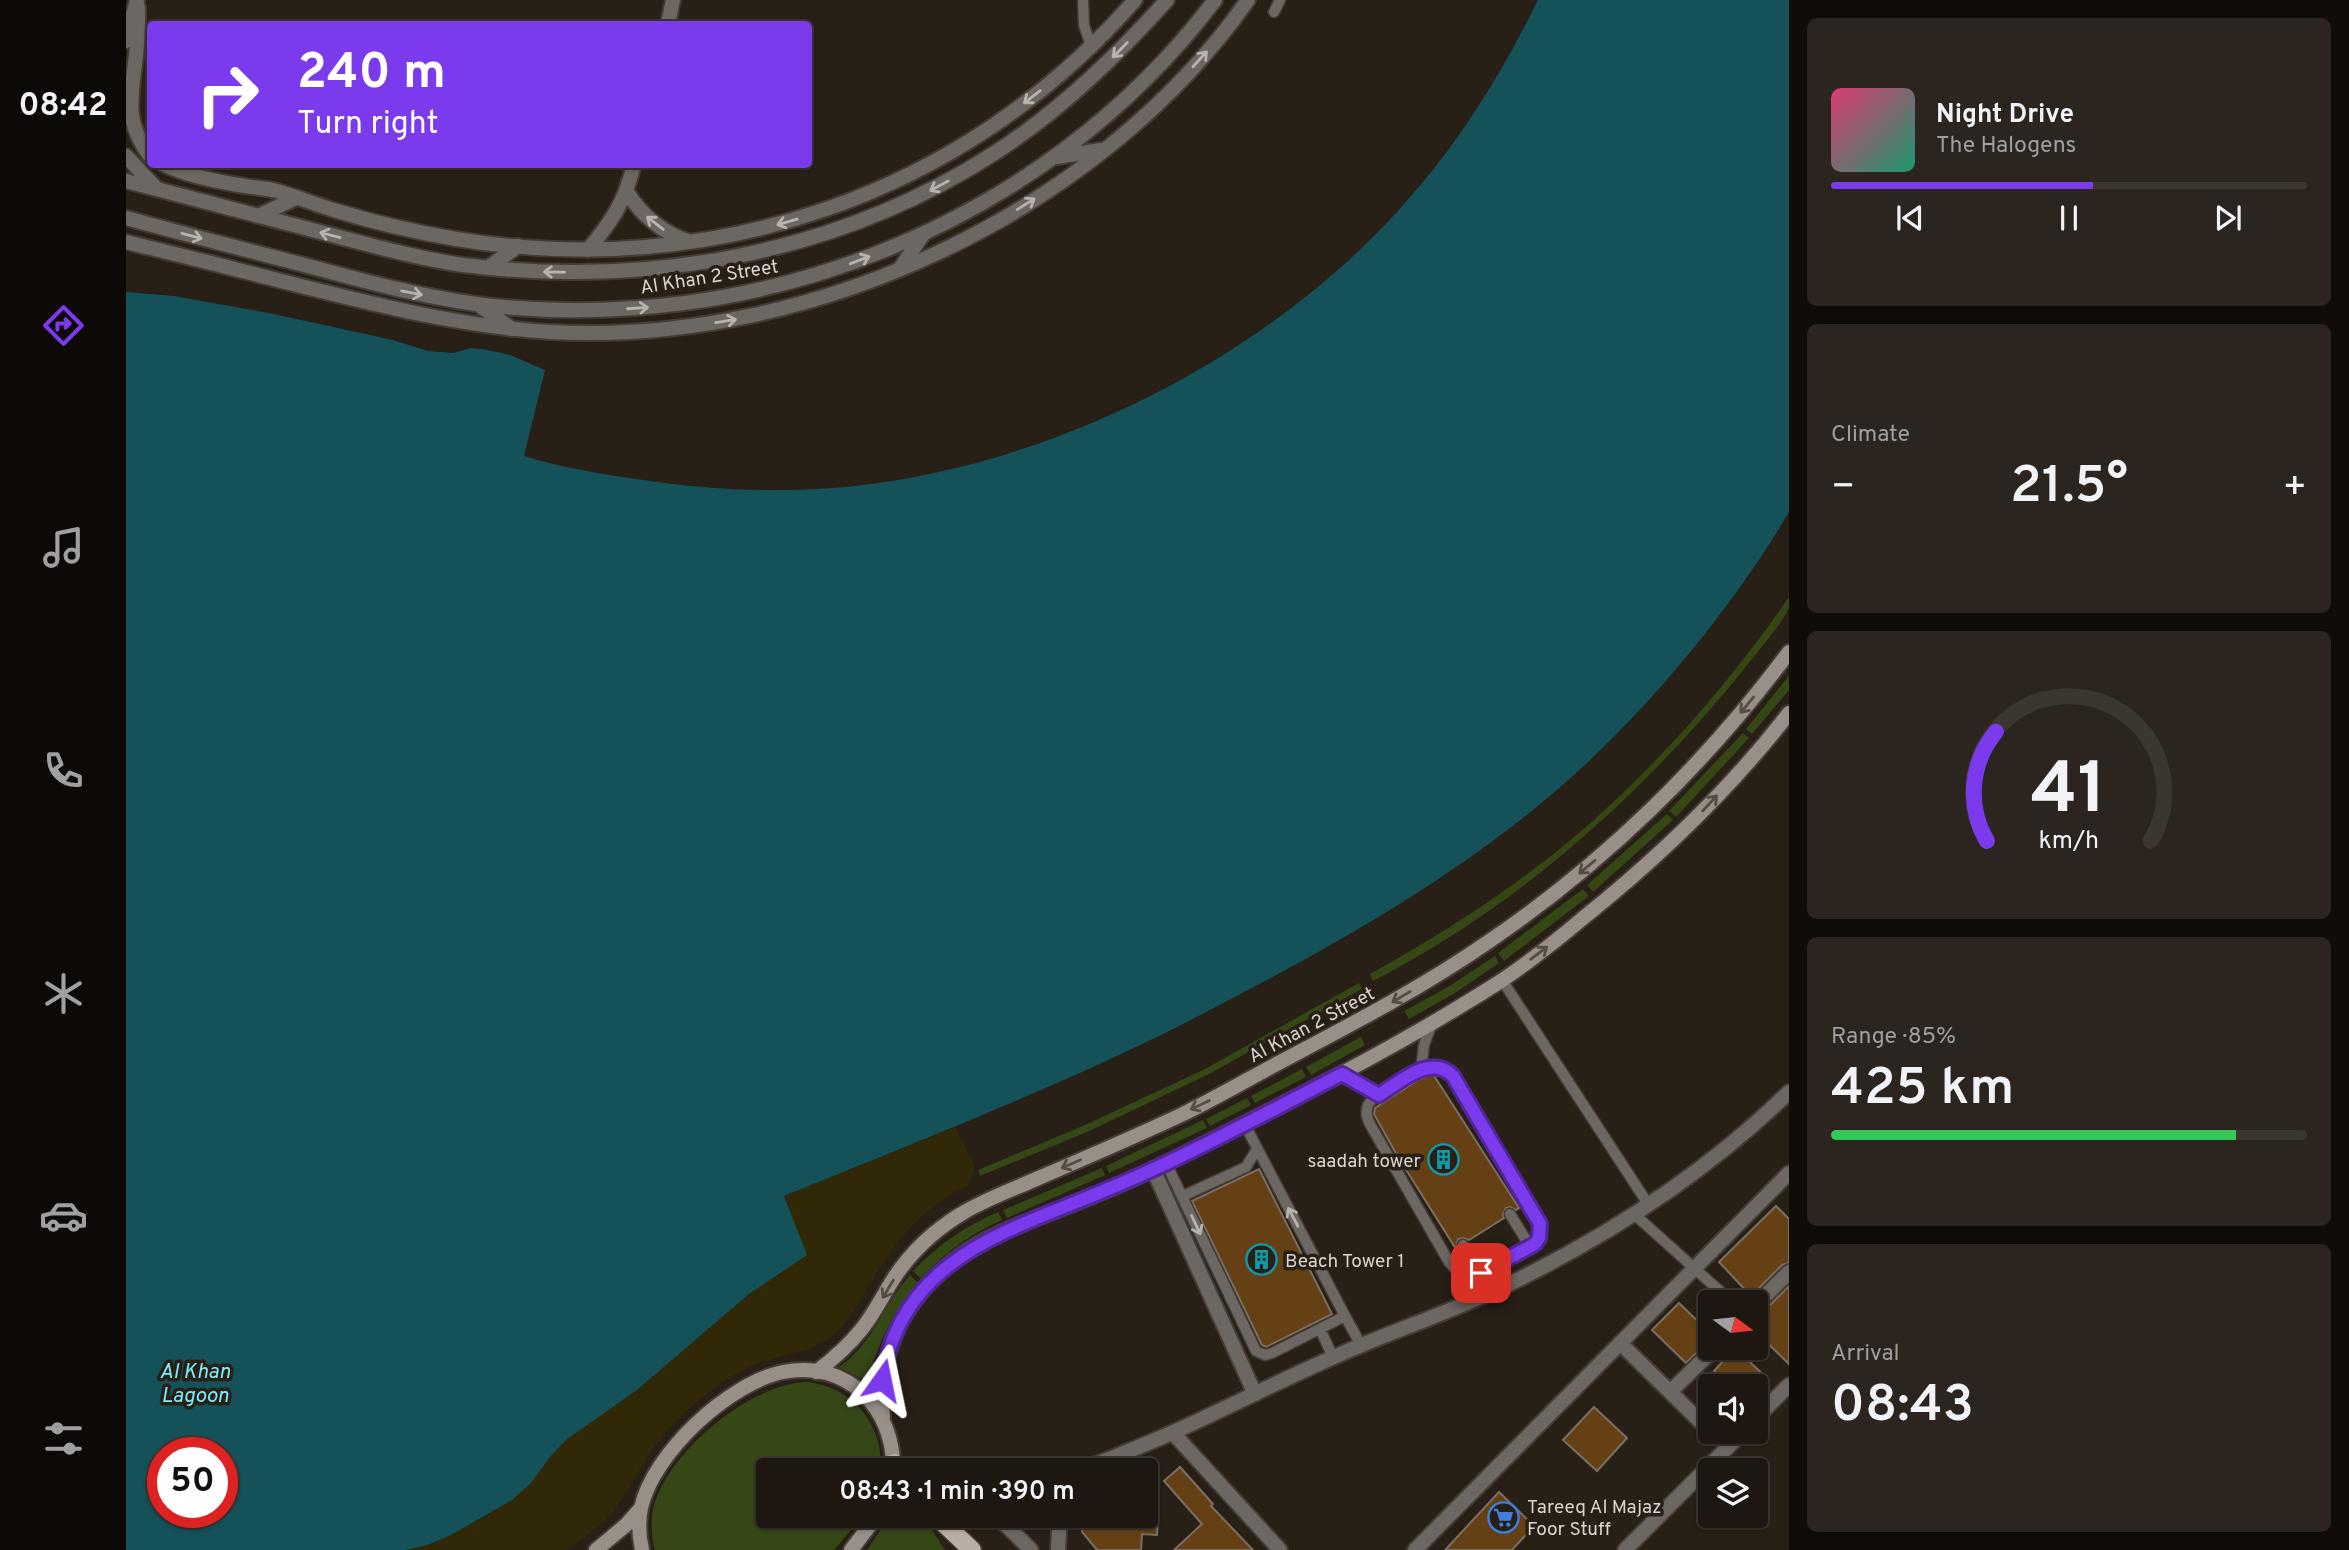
<!DOCTYPE html>
<html lang="en">
<head>
<meta charset="utf-8">
<style>
  body { margin:0; font-family:Overpass,sans-serif; background:#2b241f; color:#f1f3f6; height:100vh; display:flex; flex-direction:column; font-size:26px; white-space:nowrap }
  * { box-sizing:border-box; margin:0 }
  p { font-size:23px; color:#a19f9f }
  .icon { flex:none; width:38px; height:38px; fill:none; stroke:currentColor; stroke-width:2; stroke-linecap:round; stroke-linejoin:round }
  .map { position:relative; flex:1; overflow:hidden }
  .side { display:flex; flex-direction:column; gap:18px; padding:18px; background:#100d09; width:560px }
  .side>* { flex:none }
  .banner { position:absolute; left:21px; top:21px; width:665px; height:147px; border-radius:7px; box-shadow:0 2px 5px #0004,0 0 0 2px #3c3631; background:#7c3aed; color:#fff; overflow:hidden }
  .needle { width:46px; rotate:105deg }
  .tools { position:absolute; left:1572px; top:1290px; display:grid; gap:14px }
  .tools a { display:grid; place-items:center; width:70px; height:70px; border-radius:7px; background:#1e1711; box-shadow:0 2px 5px #0004,0 0 0 2px #3c3631; font-size:35px }
  .speed { position:absolute; left:21px; top:1437px; display:flex; gap:14px; font-size:35px; font-weight:700; text-align:center }
  .speed>* { display:grid; place-content:center; width:91px; height:91px; border-radius:50%; background:#1e1711; box-shadow:0 2px 5px #0004,0 0 0 2px #3c3631; line-height:1 }
  .speed .limit { border:10px solid #d22; background:#fff; color:#111 }
  .pin { position:absolute; display:grid; place-items:center; width:60px; height:60px; color:#fff; margin:-30px; border-radius:14px; box-shadow:0 4px 10px #0006 }
  .me { position:absolute; width:77px; margin:-38px; rotate:12deg; stroke-linejoin:round; filter:drop-shadow(0 0 5px #0008) }
  .turn { display:flex; align-items:center; gap:24px; height:147px; padding:0 35px; font-size:32px }
  .turn .icon { width:91px; height:91px; stroke-width:2.5 }
  .turn b { display:block; font-size:49px; line-height:60px }
  .big { font-size:52px; font-weight:600; line-height:1.1 }
  .side .widget { flex:1; display:flex; flex-direction:column; justify-content:center; gap:10px; min-width:0; padding:0 24px; border-radius:10px; background:#2b241f }
  .side .dial { align-items:center; gap:0 }
  .dial svg { height:182px; overflow:visible; fill:none; stroke:#3c3631; stroke-width:7; stroke-linecap:round; text-anchor:middle }
  .dial text { fill:#f1f3f6; stroke:none }
  .song { display:flex; align-items:center; gap:21px }
  .cover { width:84px; height:84px; border-radius:10px; background:linear-gradient(135deg,hsl(340 70% 55%),hsl(160 70% 35%)) }
  .played { height:7px; border-radius:4px; background:linear-gradient(90deg,#7c3aed 55%,#3c3631 55%) }
  .keys { display:flex; justify-content:space-around; direction:ltr }
  .heat { display:flex; justify-content:space-between; align-items:center; font-size:38px; direction:ltr }
  .charge { height:10px; border-radius:5px; background:linear-gradient(90deg,#34c759 85%,#3c3631 0) }
  .trip { position:absolute; left:630px; top:1458px; width:402px; height:70px; border-radius:7px; background:#1e1711; box-shadow:0 2px 5px #0004,0 0 0 2px #3c3631; font-weight:600; line-height:70px; text-align:center }
  main { display:flex; flex:1; min-height:0 }
  .dock { display:flex; flex-direction:column; width:126px; justify-content:space-around; align-items:center; background:#0c0907; color:#a19f9f }
  .dock .icon { width:49px; height:49px }
  .dock .on { color:#7c3aed }
  .dock b { font-size:32px; color:#f1f3f6 }
  .map>svg:first-child { display:block }
  .green { fill:#364716 }
  .sand { fill:#302807 }
  .water { fill:#145159; fill-rule:evenodd }
  .building { fill:#654015; stroke:#796f64; stroke-width:2 }
  .lines { fill:none; stroke-linecap:round; stroke-linejoin:round }
  .service-casing { stroke:#443c34; stroke-width:13 }
  .minor-casing { stroke:#443c34; stroke-width:18 }
  .tertiary-casing { stroke:#443c34; stroke-width:18 }
  .secondary-casing { stroke:#443c34; stroke-width:18 }
  .primary-casing { stroke:#443c34; stroke-width:21 }
  .service { stroke:#6d6763; stroke-width:10 }
  .minor { stroke:#6d6763; stroke-width:14 }
  .tertiary { stroke:#6d6763; stroke-width:14 }
  .secondary { stroke:#988f89; stroke-width:14 }
  .primary { stroke:#b9aea6; stroke-width:18 }
  .oneway { stroke:#b9b3ae }
  .oneway2 { stroke:#554c45 }
  .route-casing { stroke:#51269a; stroke-width:18 }
  .route { stroke:#7c3aed; stroke-width:12 }
  .labels { text-anchor:middle; stroke-width:7; stroke-linejoin:round; paint-order:stroke }
  .street-label { font-size:19px; fill:#dad4ce; stroke:#281f17 }
  .poi-label { font-size:19px; fill:#dad4ce; stroke:#281f17; text-anchor:start }
  .water-label { font-size:21px; font-style:italic; fill:#7cedff; stroke:#281f17 }
</style>
</head>
<body>
<main>
<nav class="dock">
<b>08:42</b>
<svg class="icon on" aria-label="directions" viewBox="0 0 24 24"><path d="M12 3l9 9-9 9-9-9zM9 14v-3h6M13 9l2 2-2 2"/></svg>
<svg class="icon" aria-label="music" viewBox="0 0 24 24"><path d="M9 18V5l10-2v13"/><circle cx="6" cy="18" r="3"/><circle cx="16" cy="16" r="3"/></svg>
<svg class="icon" aria-label="phone" viewBox="0 0 24 24"><path d="M5 4h4l2 5-3 2q2 4 5 5l2-3 5 2v4C11 20 4 13 5 4z"/></svg>
<svg class="icon" aria-label="climate" viewBox="0 0 24 24"><path d="M12 3v18M4 7l16 10M4 17L20 7"/></svg>
<svg class="icon" aria-label="car" viewBox="0 0 24 24"><path d="M5 17H2v-5l4-1 3-4h7l3 4 3 1v5h-3M9 17h6M6 11h13"/><circle cx="7" cy="17" r="2"/><circle cx="17" cy="17" r="2"/></svg>
<svg class="icon" aria-label="filters" viewBox="0 0 24 24"><path d="M4 7h16M4 17h16"/><circle cx="9" cy="7" r="2"/><circle cx="15" cy="17" r="2"/></svg>
</nav>
<div class="map">
<svg width="1663" height="1550" viewBox="0 0 1663 1550">
  <rect width="100%" height="100%" fill="#281f17"/>
  <!-- green -->
  <path class="green" d="M1663 597C1663 598 1663 607 1663 608 1658 621 1629 655 1619 668 1517 794 1392 907 1247 981L1244 974C1309 938 1372 898 1430 852 1518 781 1599 690 1663 597Z
    M1663 676V690L1626 734 1620 729Z
    M1617 733 1623 738 1550 817 1543 811Z
    M1541 814 1547 820 1467 892 1461 885Z
    M1457 889 1463 896 1378 961 1372 953Z
    M1369 956 1373 963 1329 993 1283 1019 1278 1011 1322 987Z
    M1233 983 1236 989 1083 1074 961 1132 854 1176 852 1170 959 1125 1079 1069Z
    M1235 1037 1239 1045 1185 1075 1180 1067Z
    M1176 1069 1180 1077 1129 1103 1125 1096Z
    M1121 1098 1125 1105 1084 1126 1080 1119Z
    M1077 1120 1081 1128 983 1173 980 1166Z
    M976 1168 979 1175 881 1218 877 1210Z
    M872 1212 876 1220C845 1234 818 1252 795 1279L787 1271C812 1245 839 1226 872 1212Z
    M784 1275 792 1283C767 1312 751 1345 742 1382L713 1367C747 1344 757 1305 784 1275Z
    M681 1382C727 1387 757 1424 755 1470H642V1516H737L708 1550H529C525 1534 524 1518 529 1502 546 1449 626 1383 681 1382Z
    M764 1516H797L819 1550H741Z"/>
  <!-- sand -->
  <path class="sand" d="M829 1127 849 1167 843 1185C801 1205 772 1237 749 1276 737 1295 726 1317 710 1333 689 1352 662 1353 637 1362 617 1368 598 1381 581 1394 560 1410 537 1432 523 1455 510 1474 501 1495 486 1513 472 1528 457 1539 441 1550H279L302 1545 325 1535 386 1500 405 1483 424 1457 440 1440 511 1390 623 1294 680 1255 657 1196Z"/>
  <!-- water -->
  <path class="water" d="M1412 0H1663V512C1606 609 1518 715 1432 789 1344 865 1244 925 1141 980 1104 999 1068 1019 1031 1037 909 1096 783 1145 658 1196L681 1255 623 1294 511 1390 440 1440 424 1457 405 1483 386 1500 325 1535 302 1545 279 1550H0V292L48 296 143 313 267 340 302 351 327 353 345 348 362 350 384 355 419 370 398 456C436 468 476 474 517 480 564 487 614 491 662 490 891 487 1144 365 1291 189 1340 132 1379 67 1412 0ZM37 1452H96V1512H37Z"/>
  <!-- building -->
  <path class="building" d="M1307 1074 1393 1208 1390 1210 1384 1207 1380 1208 1377 1214 1378 1218 1343 1240 1337 1238 1332 1239 1330 1249 1272 1157 1248 1114 1249 1108 1292 1080Z
    M1133 1169 1206 1314 1140 1347 1136 1345 1066 1201Z
    M1650 1206 1663 1219V1263L1656 1265 1625 1296 1593 1262Z
    M1663 1286V1364L1629 1331V1324L1641 1312 1639 1310Z
    M1553 1303 1584 1333V1340L1560 1363 1526 1330Z
    M1609 1348 1642 1379 1636 1386H1604L1588 1371Z
    M1468 1407 1501 1438 1471 1471 1437 1440Z
    M1054 1467 1087 1504 1085 1506 1127 1550H1048L1076 1524 1038 1481Z
    M1373 1492 1408 1526 1386 1550H1319Z
    M957 1516H1032L1031 1535 1016 1534 1015 1550H971L956 1532Z"/>
  <g class="lines">
    <defs>
      <path id="service" d="M957 0 958 25 965 46
        M1148 12 1154 0
        M1376 980 1522 1204
        M1308 1066 1316 1067 1327 1076 1414 1224 1413 1238 1405 1248 1348 1276 1331 1271 1323 1262 1245 1126C1241 1119 1239 1112 1242 1105 1248 1093 1296 1068 1308 1066Z
        M1295 1070 1298 1045 1306 1023
        M1216 1074 1253 1095
        M1040 1163 1130 1351 1139 1355 1146 1353 1219 1316 1118 1123
        M1057 1196 1120 1167 1131 1149
        M1384 1214 1405 1248
        M1508 1214 1606 1302
        M1337 1245 1355 1273
        M1219 1316 1235 1345
        M1194 1329 1207 1357"/>
      <path id="minor" d="M12 7C12 26 12 45 9 63 4 101 0 125 24 156
        M542 24 547 0
        M37 164C61 176 93 182 119 186 130 188 140 188 151 191 171 197 191 205 211 211 250 223 289 232 330 239 585 281 838 196 1009 0
        M501 192C516 216 537 233 564 242
        M0 242C58 256 117 271 175 286 258 307 340 327 425 332 685 346 971 214 1122 0
        M462 250C486 221 499 202 508 164
        M1027 1169 1129 1394
        M1629 1306 1663 1272
        M1494 1343 1584 1431
        M1544 1392 1589 1348
        M1629 1419 1663 1385
        M1047 1433 1154 1550
        M956 1470C987 1457 1019 1445 1050 1431 1103 1407 1155 1380 1208 1357 1263 1332 1320 1314 1375 1288 1479 1238 1580 1173 1663 1092
        M871 1516 905 1550
        M932 1550 934 1516
        M1289 1550 1663 1173
        M1499 1550 1617 1432"/>
      <path id="tertiary" d="M0 41 11 0
        M0 156 30 188
        M930 157 976 150
        M0 181C66 198 132 216 198 233 244 245 290 258 337 265 520 288 710 255 867 154 933 112 989 58 1041 0
        M132 216 170 198
        M0 218C62 235 124 251 186 267 241 282 294 296 350 304 629 339 919 225 1089 0
        M363 267 392 246
        M774 269 796 236
        M353 305 386 329"/>
      <path id="secondary" d="M690 1372C706 1360 722 1346 735 1330 748 1314 757 1295 768 1278 785 1252 809 1230 835 1214 858 1200 883 1191 908 1180 957 1159 1006 1138 1055 1115 1090 1098 1124 1078 1158 1060 1228 1023 1297 987 1362 942 1477 864 1580 764 1663 652
        M757 1417C751 1353 778 1300 827 1261 857 1237 894 1224 929 1211 968 1196 1007 1180 1044 1161 1156 1105 1269 1049 1375 981 1403 962 1430 941 1456 919 1532 858 1603 791 1663 713
        M470 1550 500 1525 515 1508
        M516 1550C513 1536 512 1522 515 1508 527 1453 603 1383 657 1372 721 1359 769 1409 767 1470
        M725 1550 751 1516"/>
      <path id="primary" d="M768 1463 773 1470
        M810 1516 846 1550"/>
    </defs>
    <!-- service casing -->
    <use href="#service" class="service-casing"/>
    <!-- minor casing -->
    <use href="#minor" class="minor-casing"/>
    <!-- tertiary casing -->
    <use href="#tertiary" class="tertiary-casing"/>
    <!-- secondary casing -->
    <use href="#secondary" class="secondary-casing"/>
    <!-- primary casing -->
    <use href="#primary" class="primary-casing"/>
    <!-- service -->
    <use href="#service" class="service"/>
    <!-- minor -->
    <use href="#minor" class="minor"/>
    <!-- tertiary -->
    <use href="#tertiary" class="tertiary"/>
    <!-- secondary -->
    <use href="#secondary" class="secondary"/>
    <!-- primary -->
    <use href="#primary" class="primary"/>
  </g>
  <!-- one-way arrows -->
  <defs><path id="oneway-shaft" d="M-6 0H5M1.5-3L5.5 0L1.5 3" fill="none" stroke-width="1.6" stroke-linecap="round" stroke-linejoin="round" transform="scale(1.75)"/></defs>
  <g class="oneway">
    <use href="#oneway-shaft" transform="translate(994 50) rotate(135)"/>
    <use href="#oneway-shaft" transform="translate(1074 59) rotate(-48)"/>
    <use href="#oneway-shaft" transform="translate(906 97) rotate(142)"/>
    <use href="#oneway-shaft" transform="translate(813 186) rotate(152)"/>
    <use href="#oneway-shaft" transform="translate(900 204) rotate(-32)"/>
    <use href="#oneway-shaft" transform="translate(661 222) rotate(164)"/>
    <use href="#oneway-shaft" transform="translate(529 223) rotate(-142)"/>
    <use href="#oneway-shaft" transform="translate(204 235) rotate(-165)"/>
    <use href="#oneway-shaft" transform="translate(66 236) rotate(15)"/>
    <use href="#oneway-shaft" transform="translate(734 260) rotate(-21)"/>
    <use href="#oneway-shaft" transform="translate(428 272) rotate(-179)"/>
    <use href="#oneway-shaft" transform="translate(286 293) rotate(11)"/>
    <use href="#oneway-shaft" transform="translate(512 308) rotate(-4)"/>
    <use href="#oneway-shaft" transform="translate(600 321) rotate(-9)"/>
    <use href="#oneway-shaft" transform="translate(1167 1217) rotate(-118)"/>
    <use href="#oneway-shaft" transform="translate(1070 1225) rotate(65)"/>
  </g>
  <g class="oneway2">
    <use href="#oneway-shaft" transform="translate(1621 705) rotate(130)"/>
    <use href="#oneway-shaft" transform="translate(1584 803) rotate(-47)"/>
    <use href="#oneway-shaft" transform="translate(1461 867) rotate(140)"/>
    <use href="#oneway-shaft" transform="translate(1413 953) rotate(-37)"/>
    <use href="#oneway-shaft" transform="translate(1275 997) rotate(149)"/>
    <use href="#oneway-shaft" transform="translate(1074 1105) rotate(154)"/>
    <use href="#oneway-shaft" transform="translate(945 1164) rotate(156)"/>
    <use href="#oneway-shaft" transform="translate(762 1289) rotate(121)"/>
  </g>
  <g class="lines">
    <defs>
      <path id="route" d="M756 1380C773 1274 854 1240 943 1205 976 1192 1009 1178 1041 1163 1100 1135 1158 1104 1216 1074L1253 1095C1274 1082 1305 1053 1327 1076L1414 1224 1413 1238 1409 1244 1355 1273"/>
    </defs>
    <!-- route casing -->
    <use href="#route" class="route-casing"/>
    <!-- route -->
    <use href="#route" class="route"/>
  </g>
  <!-- icons -->
  <defs>
    <symbol id="building-ring" viewBox="-11 -11 22 22"><circle r="9.5" fill="#281f17" stroke="#0f9aa8" stroke-width="1.5"/><path d="M-4-6H4V6H1V3H-1V6H-4ZM-2.5-4.3h1.7v1.8h-1.7ZM.8-4.3h1.7v1.8H.8ZM-2.5-1h1.7V.8h-1.7ZM.8-1h1.7V.8H.8Z" fill="#0f9aa8"/></symbol>
    <symbol id="supermarket-ring" viewBox="-11 -11 22 22"><circle r="9.5" fill="#281f17" stroke="#3f7fe0" stroke-width="1.5"/><path d="M-6-5.5h2.5l.6 2H6L4.5 2H-2.5L-4.4-4H-6ZM-1.5 3.2a1.3 1.3 0 1 0 .1 0ZM3 3.2a1.3 1.3 0 1 0 .1 0Z" fill="#3f7fe0"/></symbol>
  </defs>
  <g fill-rule="evenodd">
    <use href="#building-ring" x="1300" y="1142" width="35" height="35"/>
    <use href="#building-ring" x="1118" y="1242" width="35" height="35"/>
    <use href="#supermarket-ring" x="1360" y="1500" width="35" height="35"/>
  </g>
  <g class="labels">
    <!-- street labels -->
    <g class="street-label">
      <text transform="translate(583 276) rotate(-9)" y="7">Al Khan 2 Street</text>
      <text transform="translate(1185 1024) rotate(-28)" y="7">Al Khan 2 Street</text>
    </g>
    <!-- poi labels -->
    <g class="poi-label">
      <text x="1295" y="1167" text-anchor="end">saadah tower</text>
      <text x="1159" y="1267">Beach Tower 1</text>
      <text x="1401" y="1513">Tareeq Al Majaz<tspan x="1401" dy="22">Foor Stuff</tspan></text>
    </g>
    <!-- water labels -->
    <g class="water-label">
      <text x="69" y="1378">Al Khan<tspan x="69" dy="24">Lagoon</tspan></text>
    </g>
  </g>
</svg>
<div class="tools">
<a><svg class="needle" viewBox="-14 -14 28 28"><path d="M0-13l5 13h-10z" fill="#e53935"/><path d="M0 13l5-13h-10z" fill="#a19f9f"/></svg></a>
<a><svg class="icon" aria-label="sound" viewBox="0 0 24 24"><path d="M4 9h4l5-4v14l-5-4H4zM17 9q2 3 0 6"/></svg></a>
<a><svg class="icon" aria-label="layers" viewBox="0 0 24 24"><path d="M12 4l9 5-9 5-9-5zM3 14l9 5 9-5"/></svg></a>
</div>
<div class="speed"><div class="limit">50</div></div>
<div class="pin" style="left:1355px;top:1273px;background:#d93025"><svg class="icon" aria-label="arrive" viewBox="0 0 24 24"><path d="M6 21V4h12l-3 4 3 4H6"/></svg></div>
<svg class="me" style="left:756px;top:1380px" viewBox="-20 -20 40 40"><path d="M0-17L14 15 0 8-14 15z" fill="#7c3aed" stroke="#fff" stroke-width="4"/></svg>
<div class="trip">08:43 · 1 min · 390 m</div>
<div class="banner">
<div class="turn"><svg class="icon" aria-label="right" viewBox="0 0 24 24"><path d="M7 20v-9h11M14 6l5 5-5 5"/></svg><div><b>240 m</b>Turn right</div></div>
</div>
</div>
<section class="side">
<div class="widget">
<div class="song"><i class="cover"></i><div><b>Night Drive</b><p>The Halogens</p></div></div>
<div class="played"></div>
<div class="keys"><svg class="icon" aria-label="previous" viewBox="0 0 24 24"><path d="M18 5L8 12l10 7zM5 5v14"/></svg><svg class="icon" aria-label="pause" viewBox="0 0 24 24"><path d="M8 5v14M16 5v14"/></svg><svg class="icon" aria-label="next" viewBox="0 0 24 24"><path d="M6 5l10 7-10 7zM19 5v14"/></svg></div>
</div>
<div class="widget"><p>Climate</p>
<div class="heat"><a>−</a><b class="big">21.5°</b><a>+</a></div>
</div>
<div class="widget dial"><svg viewBox="0 0 100 80">
<path d="M14 69A42 42 0 1 1 86 69"/>
<path d="M14 69A42 42 0 0 1 18 21" stroke="#7c3aed"/>
<text x="50" y="56" font-size="32" font-weight="700">41</text>
<text x="50" y="72" font-size="11">km/h</text>
</svg></div>
<div class="widget"><p>Range · 85%</p><b class="big">425 km</b><div class="charge"></div></div>
<div class="widget"><p>Arrival</p><b class="big">08:43</b></div>
</section>
</main>
</body>
</html>
